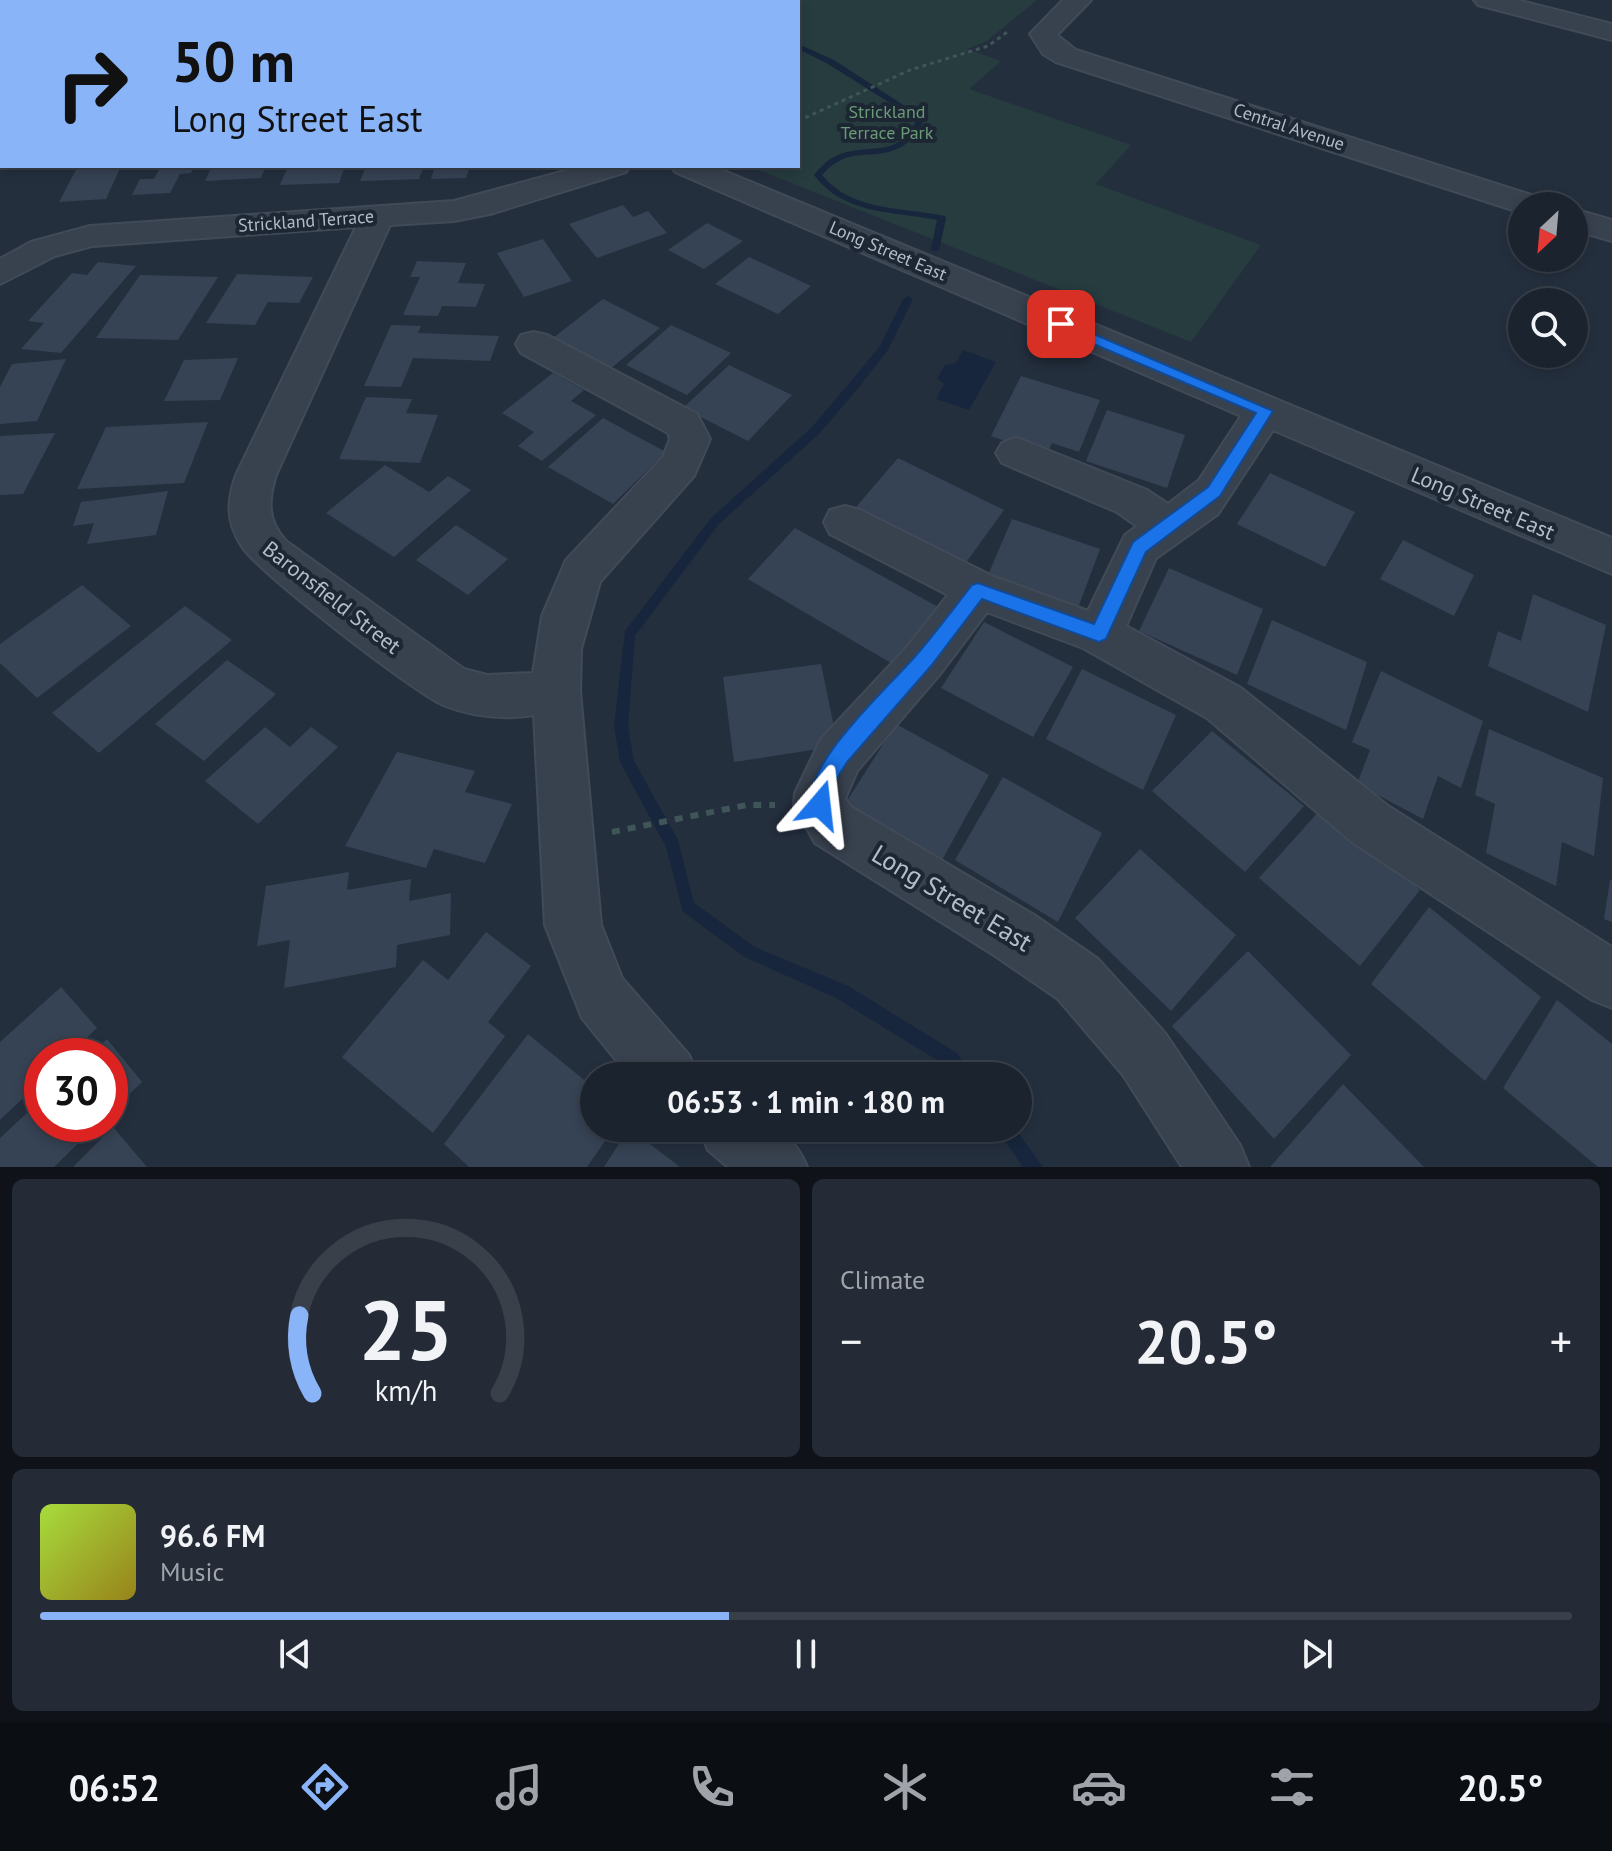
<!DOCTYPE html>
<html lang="en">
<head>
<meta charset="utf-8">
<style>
  body { margin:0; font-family:"PT Sans",sans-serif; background:#242b36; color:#f1f3f6; height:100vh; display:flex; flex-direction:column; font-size:30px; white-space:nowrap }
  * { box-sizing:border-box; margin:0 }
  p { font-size:26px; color:#a0a4aa }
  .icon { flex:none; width:44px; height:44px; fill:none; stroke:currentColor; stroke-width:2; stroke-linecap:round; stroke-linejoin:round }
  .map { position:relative; height:1167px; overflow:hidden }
  .drawer { display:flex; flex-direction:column; gap:12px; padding:12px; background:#0f1319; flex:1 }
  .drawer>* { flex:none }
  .hud { position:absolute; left:0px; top:0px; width:800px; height:168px; box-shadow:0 4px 12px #0003,0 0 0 2px #39404a; background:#8ab4f8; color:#111; overflow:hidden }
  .needle { width:52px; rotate:206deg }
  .controls { position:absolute; left:1508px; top:192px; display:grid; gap:16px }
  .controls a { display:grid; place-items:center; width:80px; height:80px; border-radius:50%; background:#1b232e; box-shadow:0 4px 12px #0003,0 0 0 2px #39404a; font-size:40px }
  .speed { position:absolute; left:24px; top:1038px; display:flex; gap:16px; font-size:40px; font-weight:700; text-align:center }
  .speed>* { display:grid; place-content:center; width:104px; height:104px; border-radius:50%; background:#1b232e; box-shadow:0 4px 12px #0003,0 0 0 2px #39404a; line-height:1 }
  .speed .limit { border:12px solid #d22; background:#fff; color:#111 }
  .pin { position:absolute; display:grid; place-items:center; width:68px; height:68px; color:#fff; margin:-34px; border-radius:16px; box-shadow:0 4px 12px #0006 }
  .me { position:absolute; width:88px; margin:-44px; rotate:17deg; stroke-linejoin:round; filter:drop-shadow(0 0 6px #0008) }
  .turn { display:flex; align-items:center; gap:28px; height:168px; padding:0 40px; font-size:36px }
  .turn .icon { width:104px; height:104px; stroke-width:2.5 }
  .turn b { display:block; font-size:56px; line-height:68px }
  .big { font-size:60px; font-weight:800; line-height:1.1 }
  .drawer .widget { flex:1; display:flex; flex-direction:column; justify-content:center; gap:12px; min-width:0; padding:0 28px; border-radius:12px; background:#242b36 }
  .drawer .dial { align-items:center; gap:0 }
  .dial svg { height:208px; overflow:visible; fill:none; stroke:#39404a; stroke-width:7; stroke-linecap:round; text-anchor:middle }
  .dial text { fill:#f1f3f6; stroke:none }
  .song { display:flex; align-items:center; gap:24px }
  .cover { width:96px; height:96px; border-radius:12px; background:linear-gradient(135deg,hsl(80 70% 55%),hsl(50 70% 35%)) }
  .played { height:8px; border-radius:4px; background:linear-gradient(90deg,#8ab4f8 45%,#39404a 45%) }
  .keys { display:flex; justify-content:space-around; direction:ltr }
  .heat { display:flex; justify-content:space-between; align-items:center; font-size:44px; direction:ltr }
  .drawer .tiles { flex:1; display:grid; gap:12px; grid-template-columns:1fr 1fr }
  .widget:last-child { grid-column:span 2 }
  .trip { position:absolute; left:580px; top:1062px; width:452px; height:80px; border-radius:40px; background:#1b232e; box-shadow:0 4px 12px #0003,0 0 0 2px #39404a; font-weight:800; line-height:80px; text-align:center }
  .dock { display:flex; height:128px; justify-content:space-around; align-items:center; background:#0b0e12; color:#a0a4aa }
  .dock .icon { width:56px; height:56px }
  .dock .on { color:#8ab4f8 }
  .dock b { font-size:36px; color:#f1f3f6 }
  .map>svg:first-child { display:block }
  .green { fill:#263c3f }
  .water { fill:#17263c }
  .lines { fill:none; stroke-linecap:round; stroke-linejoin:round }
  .stream { fill:#17263c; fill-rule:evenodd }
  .building { fill:#364354 }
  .minor-casing { stroke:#414a57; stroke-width:4 }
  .path-far1 { stroke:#3f5557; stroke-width:3; stroke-dasharray:4 4; stroke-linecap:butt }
  .path { stroke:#3f5557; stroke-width:6; stroke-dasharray:8 8; stroke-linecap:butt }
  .minor { fill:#38414e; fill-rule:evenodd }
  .route { fill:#1a73e8; stroke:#114b97; stroke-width:2 }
  .labels { text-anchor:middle; stroke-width:8; stroke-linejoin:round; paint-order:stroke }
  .far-park-label { font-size:18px; fill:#6b9a76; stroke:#1d2633 }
  .far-street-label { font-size:18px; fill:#b4bcc9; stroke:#1d2633 }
  .street-label { font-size:22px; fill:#b4bcc9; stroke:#1d2633 }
  .near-street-label { font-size:26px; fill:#b4bcc9; stroke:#1d2633 }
</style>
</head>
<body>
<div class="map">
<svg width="1612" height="1167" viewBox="0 0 1612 1167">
  <rect width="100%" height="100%" fill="#242f3e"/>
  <!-- green -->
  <path class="green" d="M740 0H1037L987 41 967 49 1001 61 969 89 1131 145 1096 184 1261 245 1191 342 749 166H798V2H733Z"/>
  <!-- water -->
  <path class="water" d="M963 350 996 362 969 410 936 399 944 384 937 378 945 365 956 363Z"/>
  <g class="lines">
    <!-- stream -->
    <path class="stream" d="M798 44 834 60 925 119C918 130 912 142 899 148 869 162 850 144 822 175 852 212 903 207 945 216L946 218 939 251H933L931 249 937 220C892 211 844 215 814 175 831 154 843 151 870 149 878 148 888 148 895 144 905 138 911 129 917 120L828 64 798 49Z
      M908 296 913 299 888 350 859 387 820 433 719 524 635 636 628 726 634 761 678 840 694 903 755 947 848 986 957 1053 972 1076H954L945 1065 836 998 745 957 683 912 666 847 620 762 614 726 625 631 711 518 812 427 851 381 880 346 903 299Z
      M996 1128H1015L1043 1167H1023Z"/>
  </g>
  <!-- building -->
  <path class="building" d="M78 166H121L106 199 59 202Z
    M161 166H194L191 173 180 174 170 193 132 195 140 179H154Z
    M212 166H266L261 178 205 181Z
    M288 166H345L339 183 280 185Z
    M366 166H424L419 179 360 181Z
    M435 166H470L466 178 431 179Z
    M623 205 633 217 648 211 667 233 597 258 569 224Z
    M707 223 743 241 704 269 668 250Z
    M543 239 572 281 524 297 497 253Z
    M749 257 811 286 778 314 715 284Z
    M417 261 466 263 458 283 485 284 476 307 442 306 438 316 403 315 420 277H410Z
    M98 262 136 266 61 353 21 349 44 323 28 321 72 273 87 275Z
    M237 274 313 277 299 303 268 302 255 325 206 323Z
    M140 275 218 277 178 340 96 338Z
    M603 299 660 328 610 369 553 338Z
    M391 325 421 326 418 333 499 336 490 361 413 358 401 387 364 386Z
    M671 325 731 353 687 395 626 365Z
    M238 358 220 400 164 401 184 360Z
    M66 359 37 421 0 424V387L12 364Z
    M729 365 792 395 748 441 683 408Z
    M553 373 584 390 571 401 596 415 542 461 518 446 534 432 502 413Z
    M1021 376 1100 400 1079 452 1052 443 1047 455 991 436Z
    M366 397 412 399 406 413 438 415 420 463 339 459Z
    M1107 410 1185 435 1167 488 1086 461Z
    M603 418 666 452 613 504 548 467Z
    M208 422 184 483 77 489 106 427Z
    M55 433 23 494 0 495V436Z
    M898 458 1004 510 965 564 856 507Z
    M385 465 429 492 448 476 471 490 394 557 326 513Z
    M1270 473 1355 512 1325 567 1237 524Z
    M168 491 156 535 87 544 94 523 73 526 81 502Z
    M1012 519 1100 549 1075 616 985 582Z
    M456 525 508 559 468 595 416 560Z
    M795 528 940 608 896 666 748 579Z
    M1403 540 1474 575 1454 616 1380 579Z
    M1169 568 1263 609 1237 675 1139 631Z
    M82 585 131 626 37 698 0 663V644Z
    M1533 594 1606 625 1588 712 1488 666 1498 631 1521 641Z
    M185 606 232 640 99 753 52 713Z
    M1272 620 1367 662 1346 730 1247 684Z
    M984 622 1073 667 1033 737 941 688Z
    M227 660 276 694 204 761 155 724Z
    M821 664 838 746 734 762 723 677Z
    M1082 669 1176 715 1143 790 1046 739Z
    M1381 671 1483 721 1461 788 1438 776 1423 819 1357 784 1370 750 1352 742Z
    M896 724 989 775 942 860 845 804Z
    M265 727 290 747 311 727 338 747 258 824 205 781Z
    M1489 729 1603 778 1594 856 1562 842 1556 886 1486 853 1495 804 1475 795Z
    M1212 731 1304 806 1245 872 1152 791Z
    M397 752 475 771 465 792 512 804 485 863 434 849 426 868 345 846Z
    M1003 777 1102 833 1058 922 955 860Z
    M1321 809 1420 890 1360 966 1259 878Z
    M1140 849 1236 935 1171 1011 1075 918Z
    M349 872 347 890 411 879 409 901 451 893 450 935 397 945 396 967 284 988 290 940 257 946 266 886Z
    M1610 880H1612V922L1604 919Z
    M1429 907 1541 997 1485 1081 1371 984Z
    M486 932 531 966 488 1022 505 1036 433 1133 342 1057 423 960 448 980Z
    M1248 951 1351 1055 1274 1139 1172 1026Z
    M61 987 97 1028 68 1056H42V1080L0 1120V1042Z
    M1557 1000 1612 1044V1167H1598L1503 1088Z
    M528 1034 594 1088V1128H614L587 1167H469L444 1144Z
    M107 1039 142 1082 110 1113V1056H89Z
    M1343 1084 1424 1167H1270Z
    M42 1099V1124H98L54 1167H0V1138Z
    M113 1127 147 1167H73Z
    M629 1128 680 1167H604Z"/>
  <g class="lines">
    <defs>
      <path id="minor" d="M1063 0H1091L1057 35 1076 50 1544 199 1549 206H1522V213L1056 62 1043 54 1030 34Z
        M1474 0H1517L1612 24V40L1478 5Z
        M583 166H630L626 172 490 214 454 221 390 225 276 475C268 501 267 520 286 541L464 669 487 675 533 673 542 616 566 560 663 457 670 439 668 433 521 353 516 344 521 335 534 332 547 335 697 414 710 439 694 476 600 582 581 649 580 691 601 925 622 978 689 1055 698 1076H629L582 1018 545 925 534 715C502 720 473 717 443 705 415 693 255 570 241 545 226 521 227 501 236 475L356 227 92 246 55 256 0 284V259L31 242 90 226 454 201Z
        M671 166H712L1612 538V574L1273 430 1218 514 1156 558 1126 626 1241 688 1388 806 1612 947V1008L1592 1000 1352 842 1207 718 1083 648 987 612 940 674 857 771 845 799 851 807 1034 915 1098 959 1165 1033 1240 1145 1249 1167H1182L1123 1075 1058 999 994 955 815 843 794 805 795 793 821 739 908 646 948 595 830 534 824 522 830 510 845 506 860 510 994 577 1088 611 1125 535 1137 526 1117 512 1002 463 996 453 1002 443 1016 438 1030 443 1147 490 1168 504 1199 480 1241 416 675 172Z
        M1574 209 1612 220V241L1574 230Z
        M699 1128C749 1128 785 1113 807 1167H728L708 1150Z"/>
    </defs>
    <!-- minor casing -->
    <use href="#minor" class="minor-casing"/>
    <!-- path-far1 -->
    <path class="path-far1" d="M798 121 910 70 988 46 1010 30"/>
    <!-- path -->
    <path class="path" d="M612 832 747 805H775"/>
    <!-- minor -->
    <use href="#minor" class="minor"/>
  </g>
  <!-- route -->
  <path class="route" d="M1061 320 1273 411 1220 496 1146 552 1106 639 1099 642 982 599 931 666 847 762 834 783 828 813 820 815 813 813C794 769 892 685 918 653 937 631 954 608 972 585L978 583 1094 624 1133 542 1208 487 1256 413 1056 328V321Z"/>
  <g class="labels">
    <!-- far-park labels -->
    <g class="far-park-label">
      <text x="887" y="118">Strickland<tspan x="887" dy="21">Terrace Park</tspan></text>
    </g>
    <!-- far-street labels -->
    <g class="far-street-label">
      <text transform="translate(1289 127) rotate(18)" y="6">Central Avenue</text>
      <text transform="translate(306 221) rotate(-4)" y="6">Strickland Terrace</text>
      <text transform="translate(888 251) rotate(23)" y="6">Long Street East</text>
    </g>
    <!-- street labels -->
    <g class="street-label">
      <text transform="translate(1483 503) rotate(23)" y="8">Long Street East</text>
      <text transform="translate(332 597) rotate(38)" y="8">Baronsfield Street</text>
    </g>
    <!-- near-street labels -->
    <g class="near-street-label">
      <text transform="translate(952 898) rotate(31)" y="9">Long Street East</text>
    </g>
  </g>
</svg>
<div class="controls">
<a><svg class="needle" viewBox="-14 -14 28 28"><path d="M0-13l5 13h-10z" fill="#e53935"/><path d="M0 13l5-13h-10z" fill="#a0a4aa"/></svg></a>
<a><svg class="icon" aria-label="search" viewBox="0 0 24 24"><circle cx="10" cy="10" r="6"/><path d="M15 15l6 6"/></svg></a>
</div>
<div class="speed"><div class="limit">30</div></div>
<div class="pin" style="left:1061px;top:324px;background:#d93025"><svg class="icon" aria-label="arrive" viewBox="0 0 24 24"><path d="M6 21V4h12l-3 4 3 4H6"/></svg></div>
<svg class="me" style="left:820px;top:805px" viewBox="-20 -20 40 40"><path d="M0-17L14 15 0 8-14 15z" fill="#1a73e8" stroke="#fff" stroke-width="4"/></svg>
<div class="trip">06:53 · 1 min · 180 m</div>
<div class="hud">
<div class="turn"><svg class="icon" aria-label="right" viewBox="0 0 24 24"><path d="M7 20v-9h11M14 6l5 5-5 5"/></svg><div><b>50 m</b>Long Street East</div></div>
</div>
</div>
<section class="drawer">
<div class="tiles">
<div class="widget dial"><svg viewBox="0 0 100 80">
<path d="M14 69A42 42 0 1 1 86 69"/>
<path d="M14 69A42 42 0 0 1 9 39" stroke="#8ab4f8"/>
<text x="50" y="56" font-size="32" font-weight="700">25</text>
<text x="50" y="72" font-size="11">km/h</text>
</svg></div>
<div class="widget"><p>Climate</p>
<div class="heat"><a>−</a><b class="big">20.5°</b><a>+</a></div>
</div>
<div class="widget">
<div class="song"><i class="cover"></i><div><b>96.6 FM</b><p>Music</p></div></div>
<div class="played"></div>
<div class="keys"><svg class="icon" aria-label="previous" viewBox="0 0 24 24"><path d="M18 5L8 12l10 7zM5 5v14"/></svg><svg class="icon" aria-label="pause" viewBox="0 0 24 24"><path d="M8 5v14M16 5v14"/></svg><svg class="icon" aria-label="next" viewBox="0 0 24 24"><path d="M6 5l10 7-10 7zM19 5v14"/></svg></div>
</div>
</div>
</section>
<nav class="dock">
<b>06:52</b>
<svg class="icon on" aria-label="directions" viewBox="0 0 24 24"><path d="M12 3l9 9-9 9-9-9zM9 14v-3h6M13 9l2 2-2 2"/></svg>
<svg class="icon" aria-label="music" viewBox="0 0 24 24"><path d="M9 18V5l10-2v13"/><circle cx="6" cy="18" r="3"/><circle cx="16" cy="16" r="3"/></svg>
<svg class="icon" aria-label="phone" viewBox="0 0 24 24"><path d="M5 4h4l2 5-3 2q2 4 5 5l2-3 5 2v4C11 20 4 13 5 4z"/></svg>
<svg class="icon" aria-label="climate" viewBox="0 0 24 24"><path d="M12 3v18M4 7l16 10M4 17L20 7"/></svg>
<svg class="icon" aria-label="car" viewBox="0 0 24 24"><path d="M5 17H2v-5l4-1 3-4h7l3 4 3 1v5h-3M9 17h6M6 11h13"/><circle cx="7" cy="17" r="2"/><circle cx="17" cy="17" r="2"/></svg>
<svg class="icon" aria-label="filters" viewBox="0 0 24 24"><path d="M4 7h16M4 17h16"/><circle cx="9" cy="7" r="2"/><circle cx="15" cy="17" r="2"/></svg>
<b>20.5°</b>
</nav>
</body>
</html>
